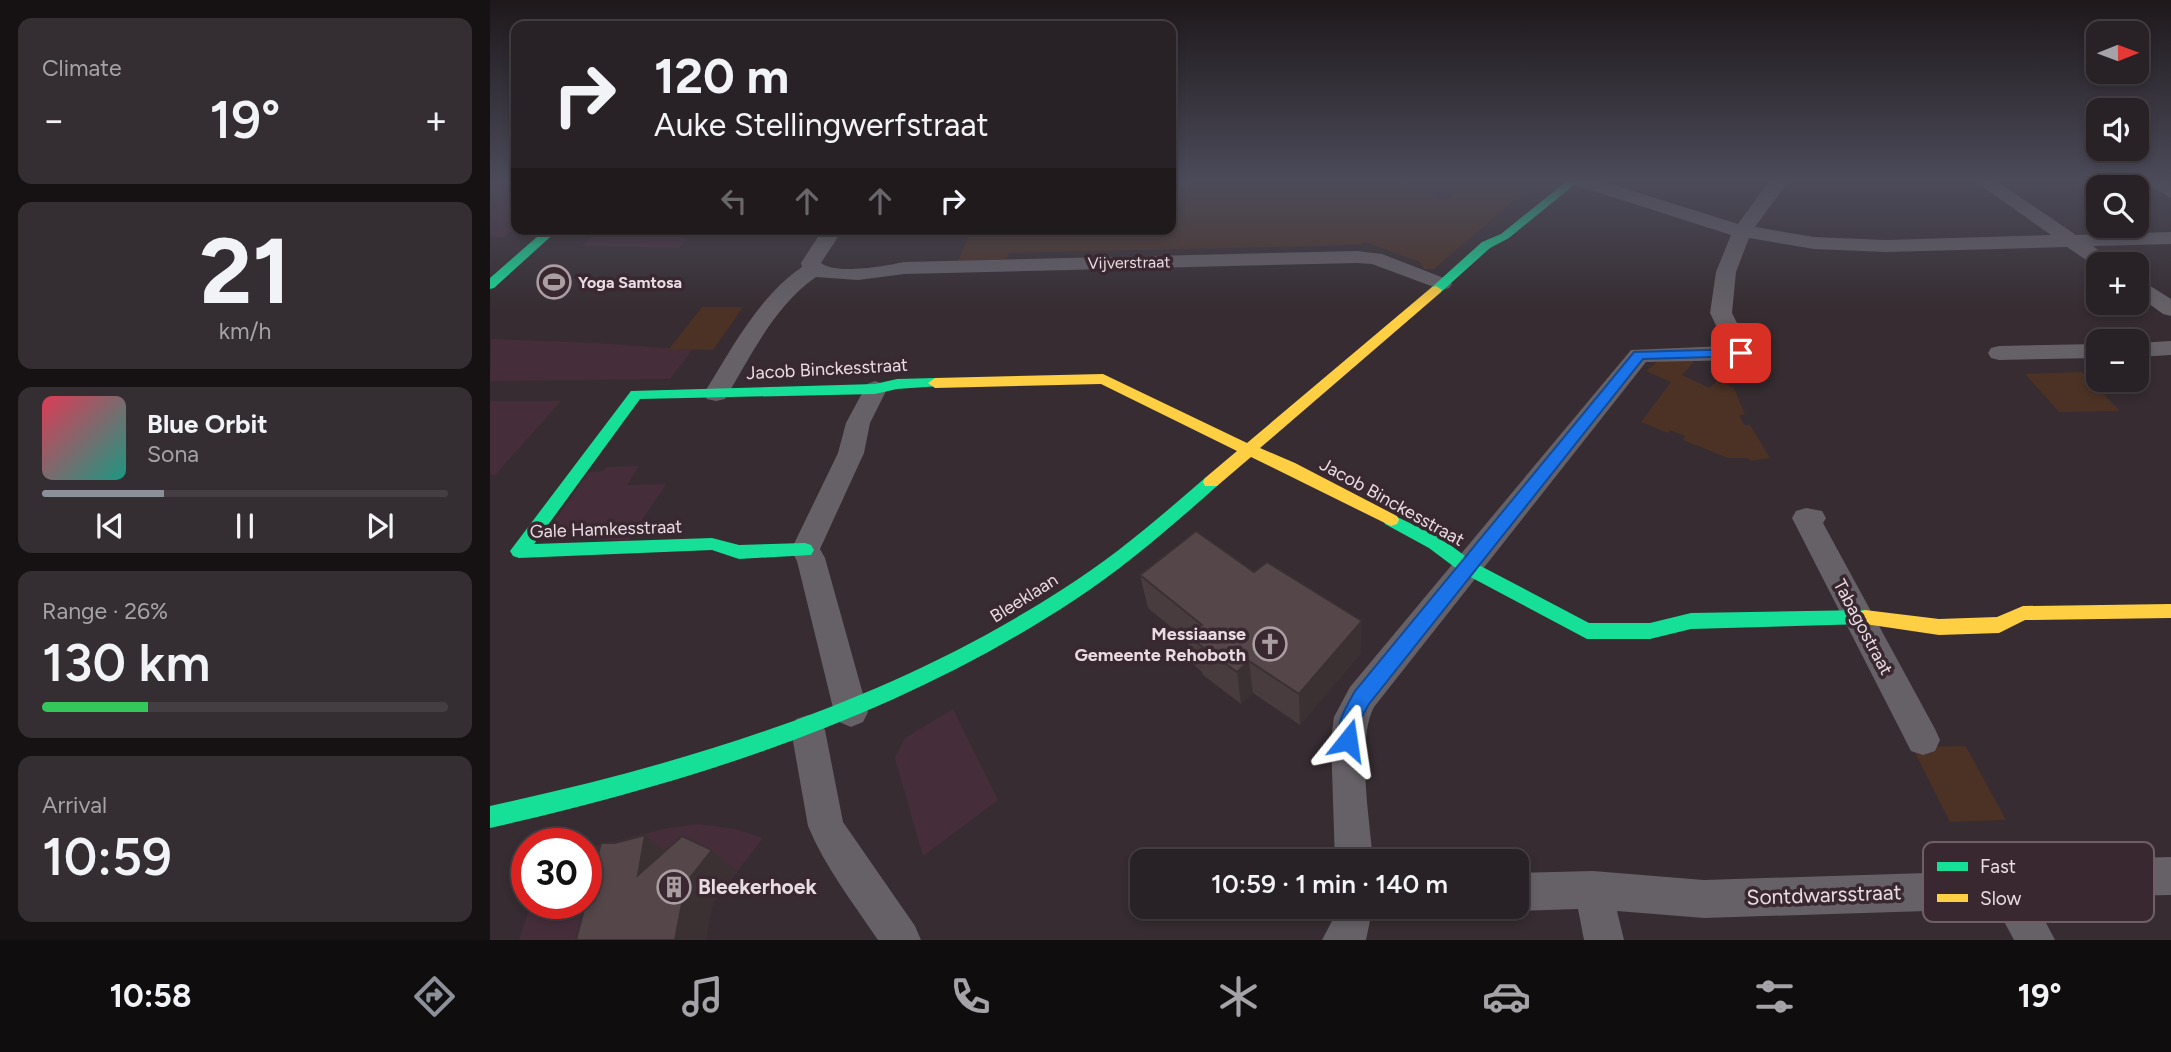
<!DOCTYPE html>
<html lang="en">
<head>
<meta charset="utf-8">
<style>
  body { margin:0; font-family:Figtree,sans-serif; background:#342e32; color:#f1f3f6; height:100vh; display:flex; flex-direction:column; font-size:26px; white-space:nowrap }
  * { box-sizing:border-box; margin:0 }
  p { font-size:23px; color:#a5a3a7 }
  .icon { flex:none; width:38px; height:38px; fill:none; stroke:currentColor; stroke-width:2; stroke-linecap:round; stroke-linejoin:round }
  .map { position:relative; flex:1; overflow:hidden }
  .sheet { display:flex; flex-direction:column; gap:18px; padding:18px; background:#161214; width:490px }
  .sheet>* { flex:none }
  .banner { position:absolute; left:21px; top:21px; width:665px; height:214px; border-radius:14px; box-shadow:0 4px 10px #0003,0 0 0 2px #443e42; background:#282125; color:#f1f3f6; overflow:hidden }
  .needle { width:46px; rotate:89deg }
  .buttons { position:absolute; left:1596px; top:21px; display:grid; gap:14px }
  .buttons a { display:grid; place-items:center; width:63px; height:63px; border-radius:14px; background:#282125; box-shadow:0 4px 10px #0003,0 0 0 2px #443e42; font-size:35px }
  .speed { position:absolute; left:21px; top:828px; display:flex; gap:14px; font-size:35px; font-weight:700; text-align:center }
  .speed>* { display:grid; place-content:center; width:91px; height:91px; border-radius:50%; background:#282125; box-shadow:0 4px 10px #0003,0 0 0 2px #443e42; line-height:1 }
  .speed .limit { border:10px solid #d22; background:#fff; color:#111 }
  .pin { position:absolute; display:grid; place-items:center; width:60px; height:60px; color:#fff; margin:-30px; border-radius:14px; box-shadow:0 4px 10px #0006 }
  .me { position:absolute; width:77px; margin:-38px; rotate:15deg; stroke-linejoin:round; filter:drop-shadow(0 0 5px #0008) }
  .turn { display:flex; align-items:center; gap:24px; height:147px; padding:0 28px; font-size:32px }
  .turn .icon { width:91px; height:91px; stroke-width:2.5 }
  .turn b { display:block; font-size:49px; line-height:60px }
  .lanes { display:flex; align-items:center; height:66px; padding:0 28px; background:#0003; justify-content:center; gap:35px; direction:ltr }
  .lanes .off { opacity:.35 }
  .big { font-size:52px; font-weight:600; line-height:1.1 }
  .sheet .card { flex:1; display:flex; flex-direction:column; justify-content:center; gap:10px; min-width:0; padding:0 24px; border-radius:14px; background:#342e32 }
  .sheet .dial { align-items:center; gap:0 }
  .dial b { font-size:91px; line-height:1 }
  .song { display:flex; align-items:center; gap:21px }
  .cover { width:84px; height:84px; border-radius:10px; background:linear-gradient(135deg,hsl(350 70% 55%),hsl(170 70% 35%)) }
  .played { height:7px; border-radius:4px; background:linear-gradient(90deg,#8c9099 30%,#443e42 30%) }
  .keys { display:flex; justify-content:space-around; direction:ltr }
  .heat { display:flex; justify-content:space-between; align-items:center; font-size:38px; direction:ltr }
  .charge { height:10px; border-radius:5px; background:linear-gradient(90deg,#34c759 26%,#443e42 0) }
  .trip { position:absolute; left:640px; top:849px; width:399px; height:70px; border-radius:14px; background:#282125; box-shadow:0 4px 10px #0003,0 0 0 2px #443e42; font-weight:600; line-height:70px; text-align:center }
  .dock { display:flex; height:112px; justify-content:space-around; align-items:center; background:#100d0f; color:#a5a3a7 }
  .dock .icon { width:49px; height:49px }
  .dock .current { color:#8c9099 }
  .dock b { font-size:32px; color:#f1f3f6 }
  main { display:flex; flex:1; min-height:0 }
  .map>svg:first-child { display:block }
  .built { fill:#452e3a }
  .green { fill:#4b3225 }
  .lines { fill:none; stroke-linecap:round; stroke-linejoin:round }
  .street { fill:#666167; fill-rule:evenodd }
  .fast { fill:#16e098; fill-rule:evenodd }
  .slow { fill:#ffcf43; fill-rule:evenodd }
  .wall { fill:#483c3f }
  .shaded-wall { fill:#3b3133 }
  .building { fill:#544649; stroke:#3b3133; stroke-width:2 }
  .route { fill:#1a73e8; stroke:#114b97; stroke-width:2 }
  .labels { text-anchor:middle; stroke-width:7; stroke-linejoin:round; paint-order:stroke }
  .far-street-label { font-size:16px; fill:#e8dbe1; stroke:#3a2831 }
  .far-poi-label { font-size:16px; font-weight:bold; fill:#e8dbe1; stroke:#3a2831; text-anchor:start }
  .street-label { font-size:18px; fill:#e8dbe1; stroke:#3a2831 }
  .poi-label { font-size:18px; font-weight:bold; fill:#e8dbe1; stroke:#3a2831; text-anchor:end }
  .near-poi-label { font-size:21px; font-weight:bold; fill:#e8dbe1; stroke:#3a2831; text-anchor:start }
  .near-street-label { font-size:21px; fill:#e8dbe1; stroke:#3a2831 }
  .key { fill:#3a2831; stroke:#6e5e66; stroke-width:2 }
  .key-label { font-size:19px; fill:#e8dbe1 }
</style>
</head>
<body>
<main>
<section class="sheet">
<div class="card"><p>Climate</p>
<div class="heat"><a>−</a><b class="big">19°</b><a>+</a></div>
</div>
<div class="card dial"><b>21</b><p>km/h</p></div>
<div class="card">
<div class="song"><i class="cover"></i><div><b>Blue Orbit</b><p>Sona</p></div></div>
<div class="played"></div>
<div class="keys"><svg class="icon" aria-label="previous" viewBox="0 0 24 24"><path d="M18 5L8 12l10 7zM5 5v14"/></svg><svg class="icon" aria-label="pause" viewBox="0 0 24 24"><path d="M8 5v14M16 5v14"/></svg><svg class="icon" aria-label="next" viewBox="0 0 24 24"><path d="M6 5l10 7-10 7zM19 5v14"/></svg></div>
</div>
<div class="card"><p>Range · 26%</p><b class="big">130 km</b><div class="charge"></div></div>
<div class="card"><p>Arrival</p><b class="big">10:59</b></div>
</section>
<div class="map">
<svg width="1681" height="940" viewBox="0 0 1681 940">
  <rect width="100%" height="100%" fill="#362c31"/>
  <!-- built -->
  <path class="built" d="M0 180H26V227L15 237 0 236Z
    M105 233 168 234 199 238 189 248 92 246Z
    M1 339 107 343 202 350 180 379 0 381Z
    M0 401H71L5 475H0Z
    M149 466 137 485 176 484 138 541 54 536 99 472 113 471 117 467Z
    M463 709 508 800 433 856 405 758 415 738Z
    M209 824 245 829 273 838 223 903 216 940H29L41 903H96V848L178 828Z"/>
  <!-- green -->
  <path class="green" d="M681 180H902L955 201 985 180H1032L1027 189 1035 191 944 269H934L930 262 875 242 869 245 519 253 516 259 468 261 482 229H681Z
    M212 307H253L223 350 179 349Z
    M1199 360 1204 362 1192 375 1220 388 1228 380 1244 388 1255 415H1249L1254 425H1260L1280 458 1260 461 1258 458H1238L1193 440 1195 436 1180 430 1178 433 1151 422 1181 382 1156 371 1168 361Z
    M1592 372 1630 411 1569 412 1535 374Z
    M1475 746 1479 752 1516 820 1460 822 1422 747Z"/>
  <g class="lines">
    <!-- street -->
    <path class="street" d="M1079 180H1108L1248 224 1280 180H1299L1265 227 1324 237 1396 240 1561 235 1483 180H1505L1586 235 1681 232V244L1603 246 1626 264H1608V268L1577 247 1396 252 1324 249 1259 238 1246 272 1242 313 1262 353 1259 358 1251 360 1156 362 884 707C866 740 880 822 883 861H845L841 740 844 717 860 687 1141 350 1236 346 1220 313 1226 272 1241 235 1082 184Z
      M1651 180H1674L1681 184V198Z
      M333 229H353L331 263C346 275 395 266 414 262L867 251 892 254 959 280 962 284 959 288 952 290 882 264 867 263 414 274 368 280 326 277C284 306 261 356 235 399L226 401 217 399 214 393C242 349 268 297 312 267L311 263Z
      M1647 280 1654 282 1681 299V316L1673 314 1647 295Z
      M1681 341V355L1647 357V343Z
      M1608 344V358L1509 360 1501 358 1498 353 1501 348 1509 346Z
      M385 381 393 384 397 389 380 423 374 453 330 549 335 558 378 712 373 722 361 727 349 722 344 712 307 561 301 550 348 453 356 423 377 384Z
      M1316 508 1332 511 1336 518 1333 523 1445 729 1450 740 1445 751 1433 755 1421 751 1302 518 1306 511Z
      M318 715 330 719 335 730 353 822 425 926 431 940H388C363 903 335 867 318 826L301 730 306 719Z
      M1681 857V895L1543 898 1565 940H1524L1503 901 1468 910 1214 918 1127 911 1134 940H1094L1088 909 1027 911 1016 906H1027V873L1103 871 1214 880 1468 872 1512 861Z
      M845 906H883L876 940H832L842 921Z"/>
    <!-- fast -->
    <path class="fast" d="M1078 180H1090L1019 238 1000 248 950 293H942V287L992 242 1011 234Z
      M56 229H69L4 288 0 289V278Z
      M445 378 452 383 450 386 407 389 385 394 150 399 44 544 222 538 249 545 315 543 321 545 324 550 321 555 249 559 222 550 29 558 23 556 20 551 141 391 385 384 407 379Z
      M721 476 729 482 727 486C682 526 636 566 586 599 408 717 206 781 0 828V806C202 762 398 702 573 589 624 557 670 517 715 478Z
      M901 514 951 538 983 562 1099 623H1160L1201 613 1375 610 1381 612 1384 617 1381 622 1375 624 1201 629 1160 639H1097L971 572 939 548 895 524 893 520 895 516Z"/>
    <!-- slow -->
    <path class="slow" d="M946 286 952 290 950 293 770 448 805 463 907 516 909 520 907 524 901 526 761 457 727 486H715L713 482 715 478 747 451 611 384 445 388 438 383 445 378 613 374 757 443 942 287Z
      M1681 604V618L1535 620 1509 633 1449 635 1375 624 1369 622 1366 617 1369 612 1375 610 1449 619 1507 617 1533 606Z"/>
  </g>
  <!-- wall -->
  <path class="wall" d="M904 180H928L918 186Z
    M650 575 871 653 810 725 763 693 751 704 713 675 712 672 703 664 698 641 658 608Z"/>
  <!-- shaded-wall -->
  <path class="shaded-wall" d="M919 180H928L918 186Z
    M872 621 871 653 810 725 809 694Z
    M759 661 763 693 751 704 747 672Z
    M155 835 181 857 148 875Z
    M222 850 246 871 222 904 216 940H185L196 883Z"/>
  <!-- building -->
  <path class="building" d="M706 531 764 572 777 562 872 621 809 694 759 661 747 672 707 643 709 642 697 632 712 625 650 575Z
    M155 835 148 875 192 836 222 850 196 883 185 940H86L111 843H125Z"/>
  <!-- sky -->
  <linearGradient id="sky" x2="0" y2="1"><stop stop-color="#1e181b"/><stop offset="0.58" stop-color="#4c4b5a"/><stop offset="1" stop-color="#4c4b5a" stop-opacity="0"/></linearGradient>
  <rect width="1681" height="312" fill="url(#sky)"/>
  <!-- route -->
  <path class="route" d="M1251 349 1256 350V356L1153 359 879 704 871 718 865 747 858 749 851 747C842 729 856 707 865 691L1144 352Z"/>
  <!-- icons -->
  <defs>
    <symbol id="stadium-ring" viewBox="-11 -11 22 22"><circle r="9.5" fill="#3a2831" stroke="#aa9ea3" stroke-width="1.5"/><path d="M0-5a6.5 5 0 1 0 0 10a6.5 5 0 1 0 0-10ZM-3.5-1.8h7v3.6h-7Z" fill="#aa9ea3"/></symbol>
    <symbol id="church-ring" viewBox="-11 -11 22 22"><circle r="9.5" fill="#3a2831" stroke="#aa9ea3" stroke-width="1.5"/><path d="M-1.2-6h2.4v3.5h3.3v2.4h-3.3V6h-2.4V-.1h-3.3v-2.4h3.3Z" fill="#aa9ea3"/></symbol>
    <symbol id="building-ring" viewBox="-11 -11 22 22"><circle r="9.5" fill="#3a2831" stroke="#aa9ea3" stroke-width="1.5"/><path d="M-4-6H4V6H1V3H-1V6H-4ZM-2.5-4.3h1.7v1.8h-1.7ZM.8-4.3h1.7v1.8H.8ZM-2.5-1h1.7V.8h-1.7ZM.8-1h1.7V.8H.8Z" fill="#aa9ea3"/></symbol>
  </defs>
  <g fill-rule="evenodd">
    <use href="#stadium-ring" x="45" y="263" width="38" height="38"/>
    <use href="#church-ring" x="761" y="625" width="38" height="38"/>
    <use href="#building-ring" x="165" y="868" width="38" height="38"/>
  </g>
  <g class="labels">
    <!-- far-street labels -->
    <g class="far-street-label">
      <text transform="translate(639 262) rotate(-1)" y="6">Vijverstraat</text>
    </g>
    <!-- far-poi labels -->
    <g class="far-poi-label">
      <text x="88" y="288">Yoga Samtosa</text>
    </g>
    <!-- street labels -->
    <g class="street-label">
      <text transform="translate(337 369) rotate(-3)" y="6">Jacob Binckesstraat</text>
      <text transform="translate(902 502) rotate(29)" y="6">Jacob Binckesstraat</text>
      <text transform="translate(116 529) rotate(-2)" y="6">Gale Hamkesstraat</text>
      <text transform="translate(534 598) rotate(-32)" y="6">Bleeklaan</text>
      <text transform="translate(1373 627) rotate(62)" y="6">Tabagostraat</text>
    </g>
    <!-- poi labels -->
    <g class="poi-label">
      <text x="756" y="640">Messiaanse<tspan x="756" dy="21">Gemeente Rehoboth</tspan></text>
    </g>
    <!-- near-poi labels -->
    <g class="near-poi-label">
      <text x="208" y="894">Bleekerhoek</text>
    </g>
    <!-- near-street labels -->
    <g class="near-street-label">
      <text transform="translate(1334 895) rotate(-2)" y="7">Sontdwarsstraat</text>
    </g>
  </g>
  <!-- legend -->
  <rect x="1433" y="842" width="231" height="80" rx="10" class="key"/>
  <rect x="1447" y="862" width="31" height="9" fill="#16e098"/>
  <rect x="1447" y="894" width="31" height="8" fill="#ffcf43"/>
  <g class="key-label">
    <text x="1490" y="873">Fast</text>
    <text x="1490" y="905">Slow</text>
  </g>
</svg>
<div class="buttons">
<a><svg class="needle" viewBox="-14 -14 28 28"><path d="M0-13l5 13h-10z" fill="#e53935"/><path d="M0 13l5-13h-10z" fill="#a5a3a7"/></svg></a>
<a><svg class="icon" aria-label="sound" viewBox="0 0 24 24"><path d="M4 9h4l5-4v14l-5-4H4zM17 9q2 3 0 6"/></svg></a>
<a><svg class="icon" aria-label="search" viewBox="0 0 24 24"><circle cx="10" cy="10" r="6"/><path d="M15 15l6 6"/></svg></a>
<a>+</a>
<a>−</a>
</div>
<div class="speed"><div class="limit">30</div></div>
<div class="pin" style="left:1251px;top:353px;background:#d93025"><svg class="icon" aria-label="arrive" viewBox="0 0 24 24"><path d="M6 21V4h12l-3 4 3 4H6"/></svg></div>
<svg class="me" style="left:858px;top:740px" viewBox="-20 -20 40 40"><path d="M0-17L14 15 0 8-14 15z" fill="#1a73e8" stroke="#fff" stroke-width="4"/></svg>
<div class="trip">10:59 · 1 min · 140 m</div>
<div class="banner">
<div class="turn"><svg class="icon" aria-label="right" viewBox="0 0 24 24"><path d="M7 20v-9h11M14 6l5 5-5 5"/></svg><div><b>120 m</b>Auke Stellingwerfstraat</div></div>
<div class="lanes"><svg class="icon off" aria-label="left" viewBox="0 0 24 24"><path d="M17 20v-9H6M10 6l-5 5 5 5"/></svg><svg class="icon off" aria-label="ahead" viewBox="0 0 24 24"><path d="M12 20V5M6 11l6-6 6 6"/></svg><svg class="icon off" aria-label="ahead" viewBox="0 0 24 24"><path d="M12 20V5M6 11l6-6 6 6"/></svg><svg class="icon" aria-label="right" viewBox="0 0 24 24"><path d="M7 20v-9h11M14 6l5 5-5 5"/></svg></div>
</div>
</div>
</main>
<nav class="dock">
<b>10:58</b>
<svg class="icon current" aria-label="directions" viewBox="0 0 24 24"><path d="M12 3l9 9-9 9-9-9zM9 14v-3h6M13 9l2 2-2 2"/></svg>
<svg class="icon" aria-label="music" viewBox="0 0 24 24"><path d="M9 18V5l10-2v13"/><circle cx="6" cy="18" r="3"/><circle cx="16" cy="16" r="3"/></svg>
<svg class="icon" aria-label="phone" viewBox="0 0 24 24"><path d="M5 4h4l2 5-3 2q2 4 5 5l2-3 5 2v4C11 20 4 13 5 4z"/></svg>
<svg class="icon" aria-label="climate" viewBox="0 0 24 24"><path d="M12 3v18M4 7l16 10M4 17L20 7"/></svg>
<svg class="icon" aria-label="car" viewBox="0 0 24 24"><path d="M5 17H2v-5l4-1 3-4h7l3 4 3 1v5h-3M9 17h6M6 11h13"/><circle cx="7" cy="17" r="2"/><circle cx="17" cy="17" r="2"/></svg>
<svg class="icon" aria-label="filters" viewBox="0 0 24 24"><path d="M4 7h16M4 17h16"/><circle cx="9" cy="7" r="2"/><circle cx="15" cy="17" r="2"/></svg>
<b>19°</b>
</nav>
</body>
</html>
